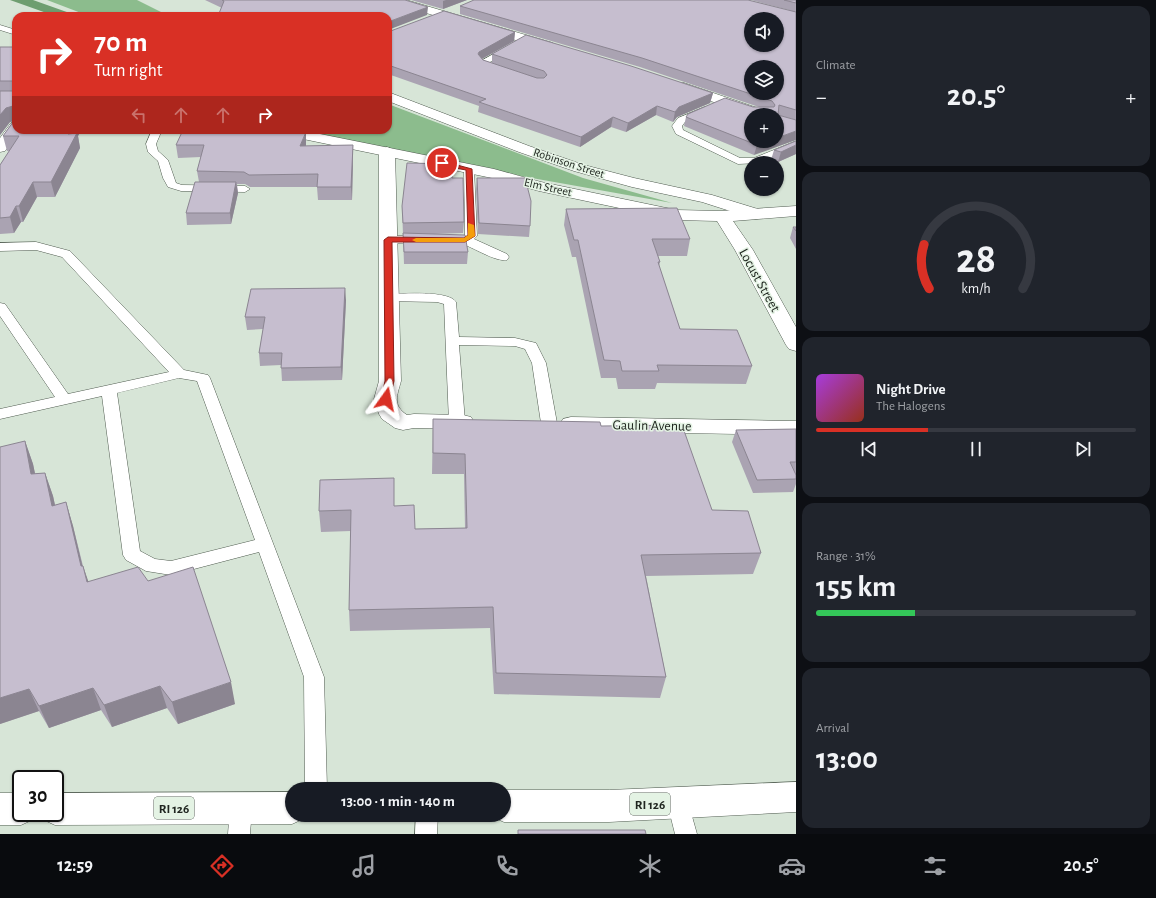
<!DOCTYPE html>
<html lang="en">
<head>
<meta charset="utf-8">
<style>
  body { margin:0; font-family:"Alegreya Sans",sans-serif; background:#20242c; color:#f1f3f6; height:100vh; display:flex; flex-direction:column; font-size:15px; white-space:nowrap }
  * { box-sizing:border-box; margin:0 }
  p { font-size:13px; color:#9ea1a6 }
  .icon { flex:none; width:22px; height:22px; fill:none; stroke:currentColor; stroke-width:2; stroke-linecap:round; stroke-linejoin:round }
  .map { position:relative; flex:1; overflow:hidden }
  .sheet { display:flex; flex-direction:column; gap:6px; padding:6px; background:#0d0f14; width:360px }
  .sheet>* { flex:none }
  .guide { position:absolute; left:12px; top:12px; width:380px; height:122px; border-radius:12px; box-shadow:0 1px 3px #0004; background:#d93025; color:#fff; overflow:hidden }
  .fabs { position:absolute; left:744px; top:12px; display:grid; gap:8px }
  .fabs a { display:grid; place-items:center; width:40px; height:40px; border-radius:50%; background:#171b24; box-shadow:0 1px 3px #0004; font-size:20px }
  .speed { position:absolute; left:12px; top:770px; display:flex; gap:8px; font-size:20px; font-weight:700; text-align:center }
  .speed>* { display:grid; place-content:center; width:52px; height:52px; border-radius:50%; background:#171b24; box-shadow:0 1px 3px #0004; line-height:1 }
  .speed .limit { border:2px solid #111; border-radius:6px; background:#fff; color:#111 }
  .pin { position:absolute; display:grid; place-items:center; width:34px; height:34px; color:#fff; margin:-17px; border:2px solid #fff; border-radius:50%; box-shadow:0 1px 4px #0007 }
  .me { position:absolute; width:44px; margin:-22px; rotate:12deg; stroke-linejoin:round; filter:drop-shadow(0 0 3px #0008) }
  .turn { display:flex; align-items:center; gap:14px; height:84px; padding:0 16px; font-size:18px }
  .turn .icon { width:52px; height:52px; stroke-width:2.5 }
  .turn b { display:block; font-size:28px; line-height:34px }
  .lanes { display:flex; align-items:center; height:38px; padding:0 16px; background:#0003; justify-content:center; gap:20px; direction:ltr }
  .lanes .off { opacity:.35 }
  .big { font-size:30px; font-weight:600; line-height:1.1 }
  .sheet .tile { flex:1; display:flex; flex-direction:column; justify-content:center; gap:6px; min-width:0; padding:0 14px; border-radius:12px; background:#20242c }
  .sheet .dial { align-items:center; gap:0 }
  .dial svg { height:104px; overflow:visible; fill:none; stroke:#363941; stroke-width:7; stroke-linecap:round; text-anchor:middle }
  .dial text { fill:#f1f3f6; stroke:none }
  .song { display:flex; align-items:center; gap:12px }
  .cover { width:48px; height:48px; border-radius:6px; background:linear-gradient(135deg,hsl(280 70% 55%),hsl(10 70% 35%)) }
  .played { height:4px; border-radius:2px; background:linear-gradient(90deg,#d93025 35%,#363941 35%) }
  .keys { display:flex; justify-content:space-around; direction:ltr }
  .heat { display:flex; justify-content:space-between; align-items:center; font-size:22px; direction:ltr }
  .charge { height:6px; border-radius:3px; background:linear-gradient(90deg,#34c759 31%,#363941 0) }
  .trip { position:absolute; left:285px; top:782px; width:226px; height:40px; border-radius:20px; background:#171b24; box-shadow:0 1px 3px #0004; font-weight:600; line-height:40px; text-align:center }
  .tabs { display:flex; height:64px; justify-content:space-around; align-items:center; background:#090b0e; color:#9ea1a6 }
  .tabs .icon { width:28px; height:28px }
  .tabs .selected { color:#d93025 }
  .tabs b { font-size:18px; color:#f1f3f6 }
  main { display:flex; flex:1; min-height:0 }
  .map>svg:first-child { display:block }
  .forest { fill:#8cbc8d }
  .water { fill:#6e9e70 }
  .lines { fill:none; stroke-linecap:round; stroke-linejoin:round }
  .service-casing { stroke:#505c50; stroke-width:1 }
  .minor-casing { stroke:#505c50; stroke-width:1 }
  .tertiary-casing { stroke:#505c50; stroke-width:1 }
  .primary-casing { stroke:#505c50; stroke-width:1 }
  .service { fill:#fff; fill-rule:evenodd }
  .minor { fill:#fff; fill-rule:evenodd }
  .tertiary { fill:#fff; fill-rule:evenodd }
  .primary { fill:#fff; fill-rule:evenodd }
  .wall { fill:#aaa3b2 }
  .shaded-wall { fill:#8b8591 }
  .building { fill:#c6becf; stroke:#8b8591; fill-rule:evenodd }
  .route { fill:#d93025; stroke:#8d1f18 }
  .slow { fill:#f59e0b }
  .labels { text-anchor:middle; stroke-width:3; stroke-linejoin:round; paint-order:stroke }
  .far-street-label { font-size:12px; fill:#202620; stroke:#e4f3e4 }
  .shield { fill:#e4f3e4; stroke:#5b645b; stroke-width:1 }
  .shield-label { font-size:13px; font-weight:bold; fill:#202620 }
  .street-label { font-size:14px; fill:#202620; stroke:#e4f3e4 }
</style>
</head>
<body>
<main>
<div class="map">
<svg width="796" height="834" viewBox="0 0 796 834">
  <rect width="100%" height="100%" fill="#d7e5d7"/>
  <!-- forest -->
  <path class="forest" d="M47 0H137L169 16H89Z
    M388 104 583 178 672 203 443 162 287 130H388Z"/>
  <!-- water -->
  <path class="water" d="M10 0H33L78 16H55Z"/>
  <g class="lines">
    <defs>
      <path id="service" d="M0 25 16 30V35L0 30Z
        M510 45 513 46 514 48 513 50 488 63 502 68 503 70 502 72C494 74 483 69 479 62Z
        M705 107 708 108 710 110 708 112 685 122 682 126 683 130 740 158H754L796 141V148L759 163 738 164 676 134 672 126 678 118Z
        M152 130H162L156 144 158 151 168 160 176 183 182 185 245 186 250 189 245 192 181 191 168 187 163 178 158 161 148 152 146 144Z
        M469 166 474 169 477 236 474 239 507 254 509 257 507 260C496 262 476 249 465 245 458 242 450 244 443 243L441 240 443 237C450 236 459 239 465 235L464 169Z
        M388 236H423L427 237 429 240 427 243 423 244 384 243 382 240 384 237Z
        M36 242 70 251 184 370 208 375 210 378 324 677 327 789H305L304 677 259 552 171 575 146 571 126 560 123 555 102 396 0 419V409L55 397 0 316V303L5 304 68 394 169 372 62 257 36 250 0 251V243ZM179 378 197 381 255 540 171 561 155 559 140 551 117 393Z
        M389 294C403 294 448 290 456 302L459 337 515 338 536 343 546 363 557 423 554 427 549 428 544 427 541 423 532 363 525 349 515 346 459 345 465 422 462 426 457 427 452 426 449 422 444 304 437 302 384 301 383 298 384 295Z
        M678 791 686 795 697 834H675L667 802 670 795Z
        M241 797 249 800 252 808 250 834H228L230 808 233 800Z
        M416 815H438L437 834H415Z"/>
      <path id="minor" d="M388 0H406L553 43 555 46 553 49H545L390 2Z
        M684 83 769 112 771 115H751L679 90 677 87 679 84Z
        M388 92 529 146 584 165 634 178 712 195 761 210 763 214 761 218 755 219 702 202 632 187 574 171 519 152 388 101Z
        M16 122V130H20L5 151 0 152V138L11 123Z
        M387 147 392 149 395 152 401 381C397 396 392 405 407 415L414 414 463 415 471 417 474 422 471 427 463 429 414 428 403 430 395 428 382 419 379 414 374 399 379 381V152L382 149Z
        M571 417 796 421V435L571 431 563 429 560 424 563 419Z"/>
      <path id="tertiary" d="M272 130H300L494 169 541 182 676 210 721 211 796 206V216L733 221 753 250 796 327V351L789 349 786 345 735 250 717 221 676 220 539 191 492 178 279 134 274 133Z"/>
      <path id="primary" d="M796 782V812L609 822H504L493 817 492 815H504V790H609Z
        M292 792V815H305L303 819 292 824 55 825 44 820 41 813H55V793Z
        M0 793H21V813H35L32 820 21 825H0Z"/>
    </defs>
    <!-- service casing -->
    <use href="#service" class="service-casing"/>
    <!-- minor casing -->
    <use href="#minor" class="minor-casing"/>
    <!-- tertiary casing -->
    <use href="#tertiary" class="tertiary-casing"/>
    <!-- primary casing -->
    <use href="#primary" class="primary-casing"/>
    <!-- service -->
    <use href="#service" class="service"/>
    <!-- minor -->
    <use href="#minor" class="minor"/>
    <!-- tertiary -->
    <use href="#tertiary" class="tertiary"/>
    <!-- primary -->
    <use href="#primary" class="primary"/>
  </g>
  <!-- wall -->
  <path class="wall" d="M205 0H405L427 15 222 8Z
    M411 0H467L443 9Z
    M751 0H796V120L778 115 754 155 684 126 686 117 753 107H759L640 67 460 14V6L789 10Z
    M388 32H515L514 41 482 59 483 60 521 73 492 63V54L713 93 710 103 677 117 673 122 656 115 626 132 611 127 580 147 478 112 479 106 388 74Z
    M0 47H16V130H81L78 136 80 148 55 197H37L23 222H21L14 233 0 234V165L9 151H7L3 136 13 121 10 122 0 135Z
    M796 141V154L778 162 771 160 774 150Z
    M176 145H306V146L353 145V158L352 200H318L317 187H250L245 184H237L238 193 231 224 187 225 186 213 199 182 197 171 201 157 178 158Z
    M452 178 464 222 463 233 434 234 468 252 467 264H404L402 206Z
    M477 178 530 226 529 237 478 234 476 189Z
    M566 209 690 239 687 256H658L660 262 659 266 680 329 752 366 746 384 657 383 655 389H618L616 378H601L576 257H572L564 225Z
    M793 227H796V249L790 238Z
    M346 300 342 380 282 381 281 365 260 366 259 353 263 329 247 330 245 317Z
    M433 419 601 426 712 510 761 553 753 574 646 576 666 677 660 698 494 694 490 628 350 631 349 610 351 531 321 532 319 511 394 506 415 529 465 528 464 474H432Z
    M796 429V484L793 492 753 493 732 442 736 430Z
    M25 441 33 464 35 474 45 473 53 496 55 505 66 502 73 526 83 566 88 582 235 704 178 724 167 708 112 727 101 710 49 728 39 711 0 724Z"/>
  <!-- shaded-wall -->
  <path class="shaded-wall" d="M446 0H467L443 9V1Z
    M428 7 427 15 388 30V22Z
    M515 32 514 41 478 61 479 52Z
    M713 93 710 103 677 117 673 122 675 112 679 107Z
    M13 106 14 114 15 121 10 122 0 135V115L6 108Z
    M657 106 656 115 626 132 628 123Z
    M613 117 611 127 580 147 581 137Z
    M70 130H81L78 136 80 148 55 197 51 182 68 134Z
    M796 131V140L754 155 757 145 769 141H777V138Z
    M306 132V145L301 158 300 146Z
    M353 145V158L352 200 351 187Z
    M796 145V154L778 162 781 152Z
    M33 182 37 197 23 222 19 206Z
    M236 182 238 193 231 224 230 213Z
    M16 206 21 222 14 233 10 217Z
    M345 288 346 300 342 380 341 367Z
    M25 441 33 464 40 497 31 474Z
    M45 473 53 496 60 529 52 506Z
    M66 502 73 526 88 590 81 566Z
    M83 566 91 589 87 582Z
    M231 682 235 704 178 724 172 702Z
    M160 686 167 708 112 727 104 705Z
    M93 688 101 710 49 728 39 706Z
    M29 689 39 711 0 724V698Z"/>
  <!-- building -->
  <path class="building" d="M222 0H405L428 7 388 22V16H218L224 1Z
    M474 0H748L796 12V110L779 105 778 115 796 120V131L777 138V115H751V141H769L757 145 686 117 688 114 725 98 753 107H774L775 105 772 101 642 58 460 6ZM751 19H777V45H751ZM751 67H777V93H751Z
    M784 0H796V3Z
    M444 11 515 32 479 52 478 54 483 60 537 78H544L547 75 544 71 492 54 526 35 631 66 713 93 679 107 675 112 657 106 628 123 613 117 581 137 479 102 486 99 388 65V32Z
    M0 47H16V114H14L13 106 6 108 0 115V91H13V81H0Z
    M16 118V130H70L68 134 77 133 51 182H33L19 206H16L10 217 0 218V165L19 136H3Z
    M183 130H254L257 131 306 132 300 146 353 145 351 187H317L318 174 249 175 244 172 197 171 204 145H176Z
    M796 141V145L781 152 774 150Z
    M407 163 453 164 452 178H463L464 222 403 223 402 206Z
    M477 178H525L531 201 530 226 479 223Z
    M195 182H236L230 213H186Z
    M677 208 690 239H652L660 262H658L680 329 737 330 752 366 657 365 659 371H622L620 361 604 360 578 240H574L566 209Z
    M793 227H796V231Z
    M403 233 465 235 468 252H404Z
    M345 288 341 367 281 368 282 353H259L265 317H245L251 289Z
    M433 419 600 422 601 426 682 425 712 510 748 511 761 553 641 555 666 677 496 673 493 607 349 610 351 510 319 511 320 480 394 478V506L414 505 415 529 467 528 465 454 433 453Z
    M796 429V462H790L796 475V479L757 480 736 430Z
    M25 441 31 474 45 473 52 506 66 502 81 566H83L87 582 138 567 148 581 193 567 231 682 172 702 160 686 104 705 93 688 39 706 29 689 0 698V447Z
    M518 830H645L646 834H518Z"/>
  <!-- route -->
  <path class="route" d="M442 161 472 169 475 236 465 242H392L394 381 390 399 386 402 381 399 385 381 384 240 388 237 464 238 468 235 466 170 439 165V162Z"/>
  <!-- slow -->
  <path class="slow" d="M468 223 474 225 475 236 465 242H416L412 240 416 238H464L468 235Z"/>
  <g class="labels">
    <!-- far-street labels -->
    <g class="far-street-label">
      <text transform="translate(569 163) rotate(18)" y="4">Robinson Street</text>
      <text transform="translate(548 187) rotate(13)" y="4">Elm Street</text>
    </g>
    <!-- shield labels -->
    <g class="shield">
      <rect x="630" y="793" width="40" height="22" rx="3"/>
      <rect x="154" y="797" width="40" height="22" rx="3"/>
    </g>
    <g class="shield-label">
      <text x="650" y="809">RI 126</text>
      <text x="174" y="813">RI 126</text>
    </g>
    <!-- street labels -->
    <g class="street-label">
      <text transform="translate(760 280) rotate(61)" y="5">Locust Street</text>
      <text transform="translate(652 425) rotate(1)" y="5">Gaulin Avenue</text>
    </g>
  </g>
</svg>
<div class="fabs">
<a><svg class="icon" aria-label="sound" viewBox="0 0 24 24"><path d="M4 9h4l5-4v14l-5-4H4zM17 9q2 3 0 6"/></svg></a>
<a><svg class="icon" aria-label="layers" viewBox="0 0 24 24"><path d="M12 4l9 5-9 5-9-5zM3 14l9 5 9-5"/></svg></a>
<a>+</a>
<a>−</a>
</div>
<div class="speed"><div class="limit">30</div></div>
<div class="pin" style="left:442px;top:163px;background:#d93025"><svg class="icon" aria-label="arrive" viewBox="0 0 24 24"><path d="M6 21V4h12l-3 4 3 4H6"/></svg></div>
<svg class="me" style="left:386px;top:399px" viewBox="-20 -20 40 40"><path d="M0-17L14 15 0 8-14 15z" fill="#d93025" stroke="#fff" stroke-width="4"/></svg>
<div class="trip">13:00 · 1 min · 140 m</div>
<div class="guide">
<div class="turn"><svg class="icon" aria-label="right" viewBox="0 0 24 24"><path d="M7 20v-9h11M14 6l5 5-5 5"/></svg><div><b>70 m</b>Turn right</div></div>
<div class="lanes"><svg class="icon off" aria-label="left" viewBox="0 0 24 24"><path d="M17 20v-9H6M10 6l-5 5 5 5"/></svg><svg class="icon off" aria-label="ahead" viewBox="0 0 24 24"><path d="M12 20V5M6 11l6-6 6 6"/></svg><svg class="icon off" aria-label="ahead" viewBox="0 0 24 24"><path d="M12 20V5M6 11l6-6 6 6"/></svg><svg class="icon" aria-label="right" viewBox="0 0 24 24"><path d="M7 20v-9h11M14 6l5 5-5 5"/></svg></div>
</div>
</div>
<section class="sheet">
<div class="tile"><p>Climate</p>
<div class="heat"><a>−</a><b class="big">20.5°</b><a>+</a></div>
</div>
<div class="tile dial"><svg viewBox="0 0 100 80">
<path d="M14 69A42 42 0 1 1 86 69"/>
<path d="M14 69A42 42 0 0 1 10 35" stroke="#d93025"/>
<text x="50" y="56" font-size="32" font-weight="700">28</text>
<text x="50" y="72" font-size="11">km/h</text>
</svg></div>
<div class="tile">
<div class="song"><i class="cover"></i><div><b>Night Drive</b><p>The Halogens</p></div></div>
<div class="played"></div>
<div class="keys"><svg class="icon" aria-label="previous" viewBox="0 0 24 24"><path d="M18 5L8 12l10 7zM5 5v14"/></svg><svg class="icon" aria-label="pause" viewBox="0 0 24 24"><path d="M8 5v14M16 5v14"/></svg><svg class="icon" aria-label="next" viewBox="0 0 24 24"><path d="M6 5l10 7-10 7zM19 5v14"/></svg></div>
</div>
<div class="tile"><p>Range · 31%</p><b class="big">155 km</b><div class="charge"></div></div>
<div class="tile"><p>Arrival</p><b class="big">13:00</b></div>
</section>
</main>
<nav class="tabs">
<b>12:59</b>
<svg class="icon selected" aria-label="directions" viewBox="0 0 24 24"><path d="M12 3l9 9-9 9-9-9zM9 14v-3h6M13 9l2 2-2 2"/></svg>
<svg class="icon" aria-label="music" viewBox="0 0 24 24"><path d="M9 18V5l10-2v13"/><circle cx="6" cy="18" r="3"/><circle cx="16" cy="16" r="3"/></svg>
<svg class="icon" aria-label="phone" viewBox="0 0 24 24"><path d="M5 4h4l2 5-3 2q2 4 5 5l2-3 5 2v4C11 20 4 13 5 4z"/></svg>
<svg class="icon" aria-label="climate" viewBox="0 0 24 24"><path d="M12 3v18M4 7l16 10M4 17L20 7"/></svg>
<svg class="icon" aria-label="car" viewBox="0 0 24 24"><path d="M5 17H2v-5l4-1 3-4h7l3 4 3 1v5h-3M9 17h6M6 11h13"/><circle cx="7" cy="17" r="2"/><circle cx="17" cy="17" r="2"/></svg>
<svg class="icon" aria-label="filters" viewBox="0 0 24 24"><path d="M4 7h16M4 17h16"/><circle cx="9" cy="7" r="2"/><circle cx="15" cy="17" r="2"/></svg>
<b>20.5°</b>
</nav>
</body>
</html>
